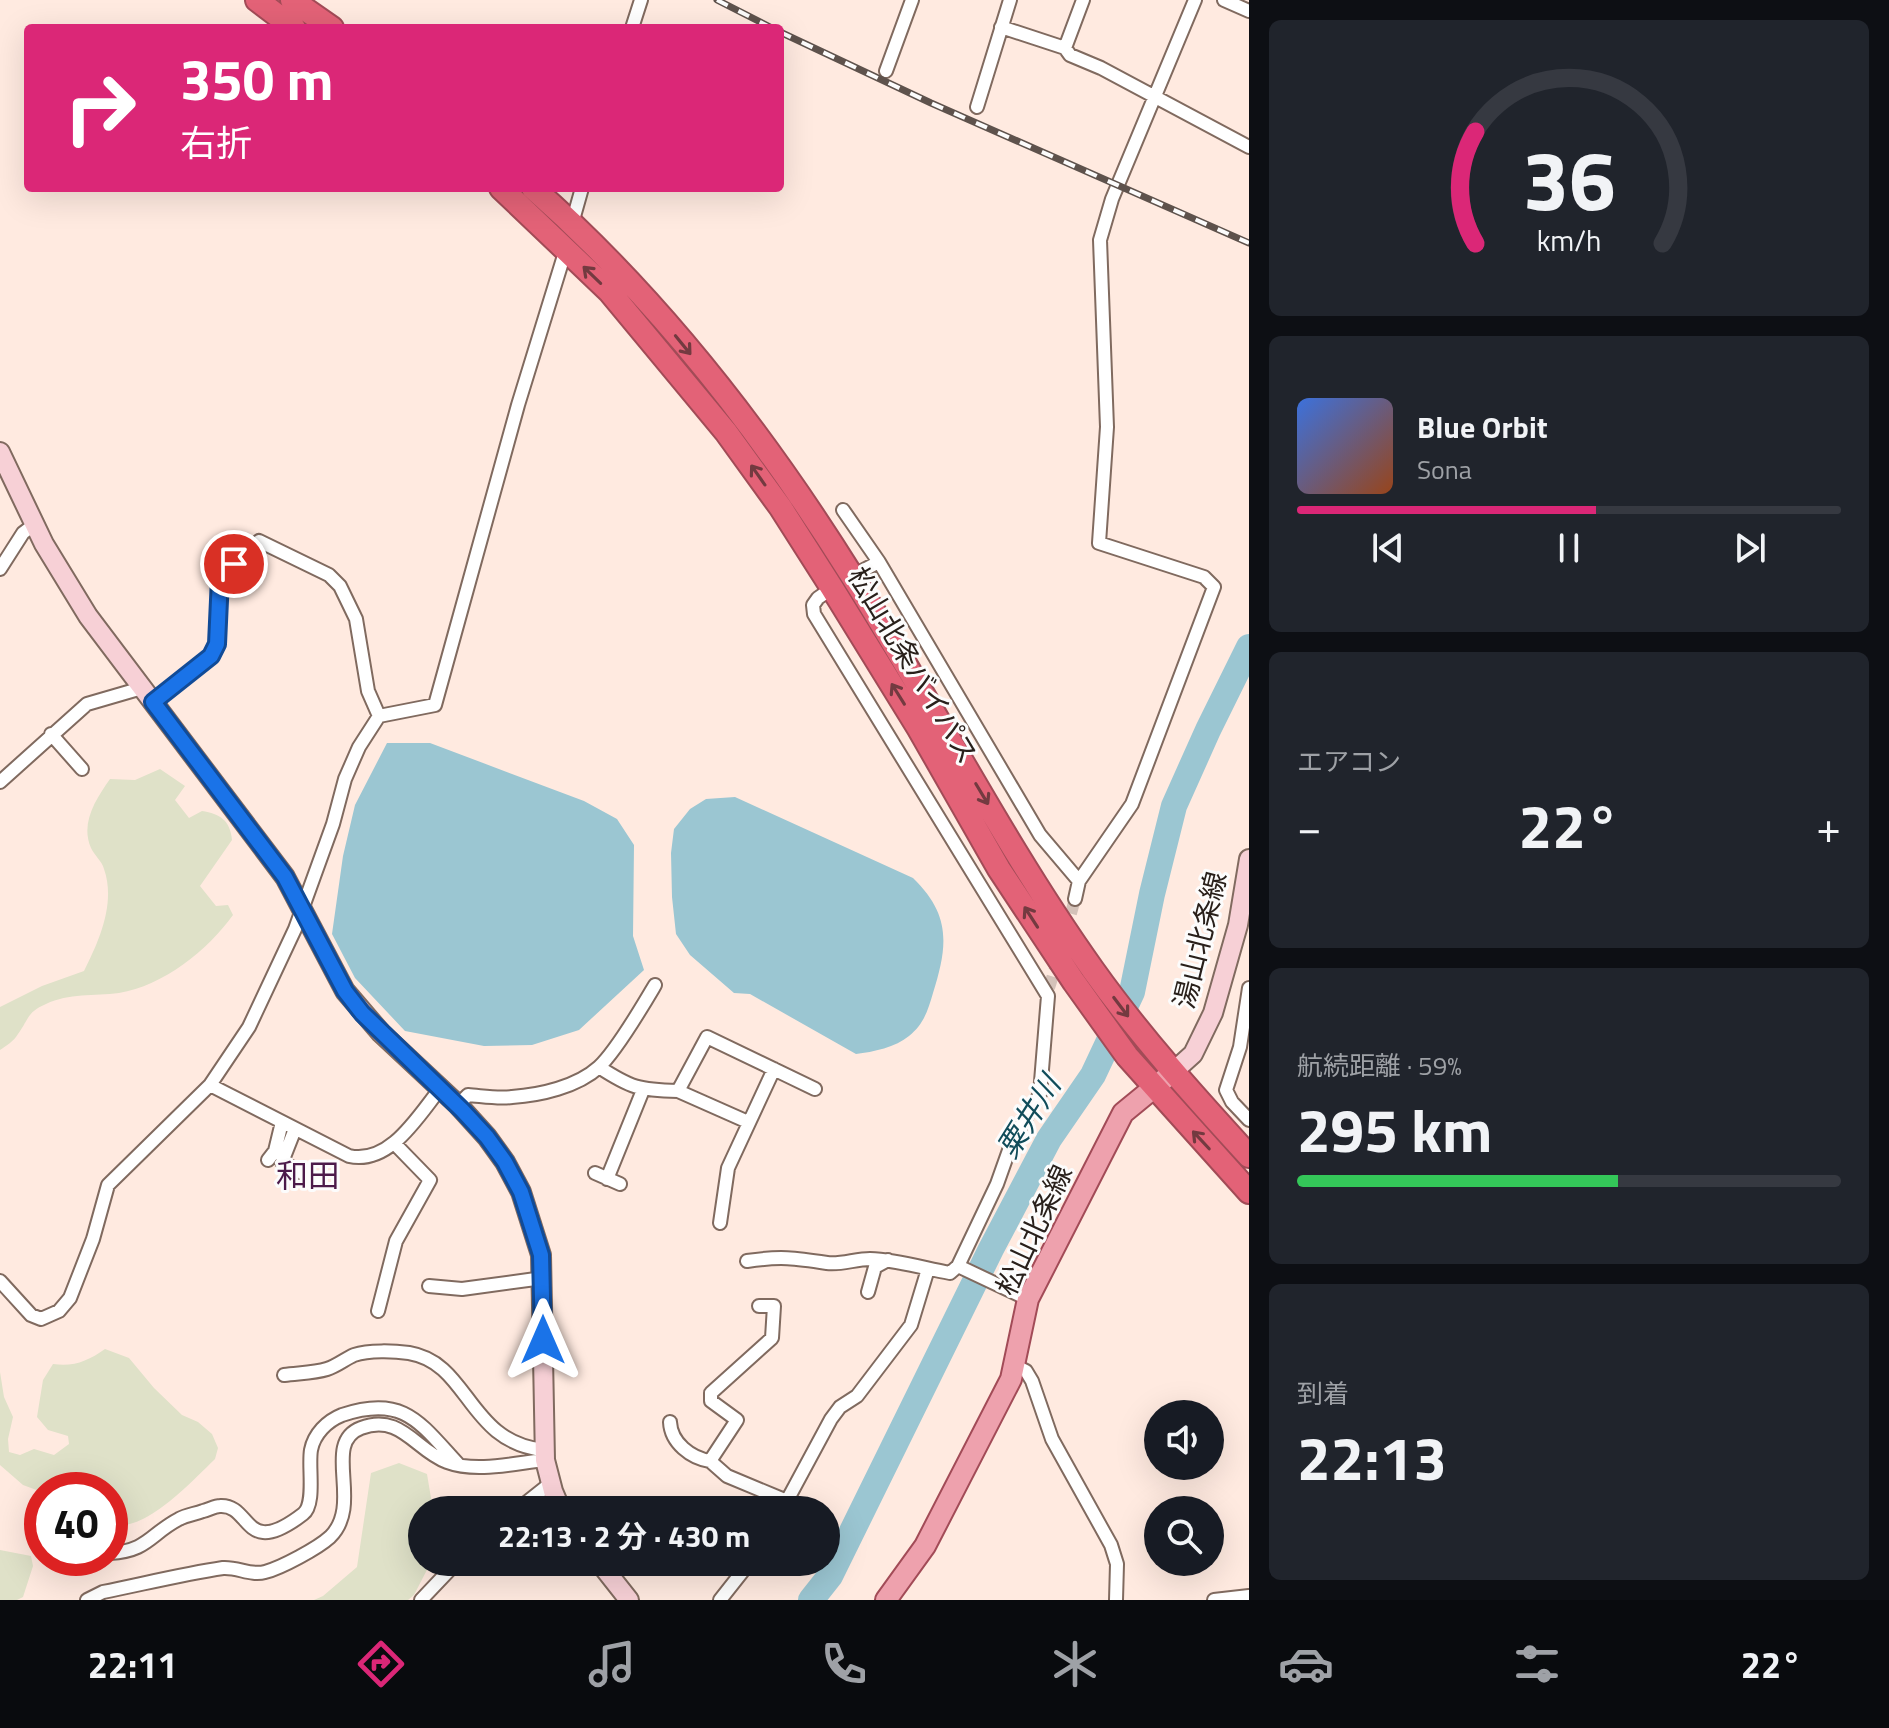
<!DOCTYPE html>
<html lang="ja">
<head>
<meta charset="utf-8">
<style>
  body { margin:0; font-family:"Titillium Web","Noto Sans JP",sans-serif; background:#20242c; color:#f1f3f6; height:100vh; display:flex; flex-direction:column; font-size:30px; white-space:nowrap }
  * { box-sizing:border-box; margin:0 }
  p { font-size:26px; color:#9ea1a6 }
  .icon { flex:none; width:44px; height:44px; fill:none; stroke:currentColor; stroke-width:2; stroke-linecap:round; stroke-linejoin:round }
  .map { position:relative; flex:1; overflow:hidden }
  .panel { display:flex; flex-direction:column; gap:20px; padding:20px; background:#0d0f14; width:640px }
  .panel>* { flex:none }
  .hud { position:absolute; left:24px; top:24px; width:760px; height:168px; border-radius:8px; box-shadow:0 8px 32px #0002; background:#db2777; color:#fff; overflow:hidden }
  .tools { position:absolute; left:1144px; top:1400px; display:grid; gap:16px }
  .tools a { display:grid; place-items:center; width:80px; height:80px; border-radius:50%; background:#171b24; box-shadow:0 8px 32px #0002; font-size:40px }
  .speed { position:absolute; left:24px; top:1472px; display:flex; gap:16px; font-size:40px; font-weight:700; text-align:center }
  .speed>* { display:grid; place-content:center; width:104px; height:104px; border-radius:50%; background:#171b24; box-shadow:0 8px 32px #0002; line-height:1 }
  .speed .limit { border:12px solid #d22; background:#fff; color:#111 }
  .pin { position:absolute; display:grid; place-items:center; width:68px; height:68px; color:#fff; margin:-34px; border:4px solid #fff; border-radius:50%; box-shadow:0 2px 8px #0007 }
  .me { position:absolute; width:88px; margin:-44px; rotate:0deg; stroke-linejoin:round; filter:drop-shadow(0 0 6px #0008) }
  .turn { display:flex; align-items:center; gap:28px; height:168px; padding:0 24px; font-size:36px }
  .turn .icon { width:104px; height:104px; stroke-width:2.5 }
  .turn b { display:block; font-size:56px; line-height:68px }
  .big { font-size:60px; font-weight:700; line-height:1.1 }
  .panel .tile { flex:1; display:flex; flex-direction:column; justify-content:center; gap:12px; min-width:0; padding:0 28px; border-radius:12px; background:#20242c }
  .panel .dial { align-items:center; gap:0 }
  .dial svg { height:208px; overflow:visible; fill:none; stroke:#363941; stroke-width:7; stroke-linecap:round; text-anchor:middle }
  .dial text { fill:#f1f3f6; stroke:none }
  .song { display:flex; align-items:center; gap:24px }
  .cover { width:96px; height:96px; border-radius:12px; background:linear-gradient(135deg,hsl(220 70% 55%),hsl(20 70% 35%)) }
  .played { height:8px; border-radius:4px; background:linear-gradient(90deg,#db2777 55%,#363941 55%) }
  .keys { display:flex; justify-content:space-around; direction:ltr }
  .heat { display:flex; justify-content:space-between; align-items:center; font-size:44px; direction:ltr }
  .charge { height:12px; border-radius:6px; background:linear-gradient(90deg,#34c759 59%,#363941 0) }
  .trip { position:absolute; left:408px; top:1496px; width:432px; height:80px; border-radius:40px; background:#171b24; box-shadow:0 8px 32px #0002; font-weight:700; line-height:80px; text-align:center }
  .tab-bar { display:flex; height:128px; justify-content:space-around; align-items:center; background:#090b0e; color:#9ea1a6 }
  .tab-bar .icon { width:56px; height:56px }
  .tab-bar .selected { color:#db2777 }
  .tab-bar b { font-size:36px; color:#f1f3f6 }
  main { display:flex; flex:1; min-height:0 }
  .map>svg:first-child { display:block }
  .green { fill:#dfe1c8 }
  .water { fill:#9bc6d2 }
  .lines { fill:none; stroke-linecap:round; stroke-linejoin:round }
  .river { stroke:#9bc6d2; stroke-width:26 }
  .street-tunnel { stroke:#d4c2b9; stroke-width:12; stroke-dasharray:12 6; stroke-linecap:butt }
  .street-casing { stroke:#806a5f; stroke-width:16 }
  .secondary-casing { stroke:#806a5f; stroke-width:22 }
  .primary-casing { stroke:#a24b57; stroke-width:24 }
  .highway-casing { stroke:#a24b57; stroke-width:26 }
  .street { stroke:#fff; stroke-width:12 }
  .secondary { stroke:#f7d0d6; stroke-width:18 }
  .primary { stroke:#eea1ad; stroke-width:20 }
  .highway { stroke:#e36277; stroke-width:22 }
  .rail-casing { stroke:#5e524c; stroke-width:7 }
  .rail { stroke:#fcfcfc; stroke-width:4; stroke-dasharray:12; stroke-linecap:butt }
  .oneway { stroke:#733a40 }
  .route-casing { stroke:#114b97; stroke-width:20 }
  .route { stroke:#1a73e8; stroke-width:14 }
  .labels { text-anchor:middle; stroke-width:6; stroke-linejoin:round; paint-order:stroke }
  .street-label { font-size:28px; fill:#29201b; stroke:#fcfcfc }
  .water-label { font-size:30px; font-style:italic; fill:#104c5a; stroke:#fcfcfc }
  .quarter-label { font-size:32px; fill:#4c1a4a; stroke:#fcfcfc }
</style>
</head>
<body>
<main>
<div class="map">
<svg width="1249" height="1600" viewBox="0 0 1249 1600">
  <rect width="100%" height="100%" fill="#ffeae0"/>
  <!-- green -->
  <path class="green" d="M160 769 185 786 175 800 189 818 202 811C220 814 230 820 232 840L200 886 216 906 228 905 233 915C208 950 163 986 119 993 94 996 69 993 46 1004 27 1012 29 1019 18 1034 14 1041 6 1046 0 1050V1007L42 986 84 971C99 941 116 903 104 869 102 861 94 855 91 848 80 823 96 799 110 779L135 780Z
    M105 1349 129 1358 154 1388 182 1415 198 1422 212 1434 218 1448 215 1459C195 1478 140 1539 110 1522V1490L42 1492 23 1485 0 1465V1372L4 1397 13 1417 8 1439 9 1452 20 1455 34 1449 54 1455 69 1444 68 1436 48 1430 37 1417 43 1380 53 1364C74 1367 88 1361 105 1349Z
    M399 1463 427 1474 433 1510H422V1562H431L414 1595 408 1600H314L323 1596 357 1567 371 1473Z
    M0 1550 31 1556 33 1566 23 1597 17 1600H0Z"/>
  <!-- water -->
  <path class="water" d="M387 743H430L584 801 617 819 634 845 633 936 644 970 579 1030 532 1045 484 1046 405 1031 355 978 332 934 343 856 355 805Z
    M735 797 913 878C951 915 948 945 933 993 928 1010 924 1024 909 1036 896 1047 873 1052 856 1054L750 994 734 993 690 955 676 934 672 897 671 853 674 829 690 809 706 799Z"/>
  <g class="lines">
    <!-- river -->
    <path class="river" d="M811 1600 830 1576 991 1249 1049 1139 1093 1075 1132 992 1152 894 1174 806 1208 730 1249 647"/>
    <!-- street-tunnel -->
    <path class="street-tunnel" d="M1066 931 1075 899
      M1049 988 1059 956"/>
    <defs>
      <path id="street" d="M1083 0 1065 48 1070 55 1101 68 1249 147
        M1224 0 1249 11
        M1001 27 1065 48
        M632 28 641 0
        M886 71 912 0
        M977 107 1010 0
        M571 227 582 188
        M843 510 879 562 1040 835 1079 881
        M0 569 23 533 35 524
        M850 577 879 562
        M153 702 211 656 217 644 220 578 259 541 329 575 340 586 356 619 368 691 379 716
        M51 734 82 769
        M0 782 87 704 142 688
        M1075 899 1079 881 1132 804 1214 587 1204 577 1099 543 1107 427 1100 240 1112 199 1195 0
        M1249 988 1240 1047 1226 1090 1232 1102 1249 1120
        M599 1067C631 1088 639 1090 678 1091L707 1037 815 1089
        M440 1089C418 1116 390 1165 349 1156L210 1085 249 1027 295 929 333 824 345 779 359 747 379 716 435 705 518 405 566 249
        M678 1091 748 1122
        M458 1105 468 1095C482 1096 498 1099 512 1097 540 1095 577 1087 599 1067 617 1050 642 1007 655 985
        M295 1129 282 1162 315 1180
        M268 1160 275 1151 282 1122
        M595 1173 620 1184
        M607 1179 643 1090
        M720 1223 728 1168 774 1069
        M747 1261C780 1256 795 1258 827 1263 840 1265 856 1259 870 1259 897 1260 923 1268 950 1273L958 1266 997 1184 1013 1139 1040 1094 1048 996 814 614 813 605 818 598 834 587
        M958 1266 1028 1299
        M0 1281 31 1315 41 1319 59 1311 70 1298 93 1239 108 1185 210 1085
        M429 1286 462 1289 543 1278
        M868 1292 875 1267 888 1260
        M759 1306H774L772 1338 711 1393V1401L737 1420 710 1461 727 1476 787 1501
        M378 1311 396 1241 430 1180 394 1143
        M1014 1365 1026 1371 1032 1381 1052 1439 1111 1545 1117 1564 1116 1600
        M284 1375C298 1373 314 1373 327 1369 337 1366 345 1359 354 1355 369 1350 394 1351 409 1353 470 1363 467 1442 544 1450
        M670 1422C671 1443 691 1458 710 1461
        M517 1510 551 1483
        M782 1510 831 1419 840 1407 857 1396 911 1325 928 1269
        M110 1553C148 1551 150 1534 179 1519 186 1515 195 1514 203 1511 208 1510 215 1506 220 1506 252 1504 243 1560 303 1514 316 1504 308 1467 311 1450 314 1434 327 1421 342 1415 404 1394 420 1423 459 1465
        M87 1600 103 1592C143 1584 183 1574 223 1568 238 1567 251 1576 265 1572 281 1568 318 1548 330 1537 364 1504 321 1443 361 1428 401 1413 415 1450 447 1462 476 1473 515 1463 545 1460
        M421 1600 457 1562
        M720 1600 750 1562
        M1214 1600 1249 1596"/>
      <path id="secondary" d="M0 452 44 544 88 616 285 877 345 991 381 1033 458 1105 487 1137 505 1162 521 1192 541 1255 545 1460 553 1491 561 1510
        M1173 1072 1193 1054 1213 1013 1238 925 1249 859
        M599 1562 629 1600"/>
      <path id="primary" d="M886 1600 925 1546 1011 1379 1028 1299 1123 1113 1173 1072"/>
      <path id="highway" d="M257 0 294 28
        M292 0 332 28
        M501 188 609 291 726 432 781 508 832 588 919 729 999 869 1074 982 1127 1056 1249 1192
        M533 188C658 298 764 435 852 576 934 706 1004 845 1093 970 1140 1036 1194 1096 1249 1156"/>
    </defs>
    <!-- street casing -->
    <use href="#street" class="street-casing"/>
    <!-- secondary casing -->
    <use href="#secondary" class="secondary-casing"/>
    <!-- primary casing -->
    <use href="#primary" class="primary-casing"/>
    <!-- highway casing -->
    <use href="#highway" class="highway-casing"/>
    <!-- street -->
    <use href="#street" class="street"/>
    <!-- secondary -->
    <use href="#secondary" class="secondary"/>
    <!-- primary -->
    <use href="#primary" class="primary"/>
    <!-- highway -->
    <use href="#highway" class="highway"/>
    <defs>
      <path id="rail" d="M717 0 772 28
        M780 32 931 103 1249 243"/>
    </defs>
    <!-- rail casing -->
    <use href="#rail" class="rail-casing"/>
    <!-- rail -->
    <use href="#rail" class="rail"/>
  </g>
  <!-- one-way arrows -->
  <defs><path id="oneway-shaft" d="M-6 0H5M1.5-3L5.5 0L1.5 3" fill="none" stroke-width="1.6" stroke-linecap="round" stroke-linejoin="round" transform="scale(2)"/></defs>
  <g class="oneway">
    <use href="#oneway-shaft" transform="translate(592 275) rotate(-136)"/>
    <use href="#oneway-shaft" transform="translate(683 345) rotate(51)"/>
    <use href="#oneway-shaft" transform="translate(758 475) rotate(-125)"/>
    <use href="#oneway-shaft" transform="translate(898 694) rotate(-122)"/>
    <use href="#oneway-shaft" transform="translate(982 794) rotate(59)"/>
    <use href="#oneway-shaft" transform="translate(1031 917) rotate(-123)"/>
    <use href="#oneway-shaft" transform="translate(1121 1007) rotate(53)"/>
    <use href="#oneway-shaft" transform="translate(1201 1140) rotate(-133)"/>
  </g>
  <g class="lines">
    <defs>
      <path id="route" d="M234 564 220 578 217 644 211 656 153 702 285 877 345 991 362 1013 462 1110 487 1137 505 1162 521 1192 541 1255 543 1340"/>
    </defs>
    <!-- route casing -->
    <use href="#route" class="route-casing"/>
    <!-- route -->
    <use href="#route" class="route"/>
  </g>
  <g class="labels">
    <!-- street labels -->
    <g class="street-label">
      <text transform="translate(913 665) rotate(59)" y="10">松山北条バイパス</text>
      <text transform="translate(1200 940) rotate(-76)" y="10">湯山北条線</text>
      <text transform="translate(1034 1230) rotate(-65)" y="10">松山北条線</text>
    </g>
    <!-- water labels -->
    <g class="water-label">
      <text transform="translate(1029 1117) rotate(-58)" y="10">粟井川</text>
    </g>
    <!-- quarter labels -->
    <g class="quarter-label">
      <text x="308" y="1187">和田</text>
    </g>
  </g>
</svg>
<div class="tools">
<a><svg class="icon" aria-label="sound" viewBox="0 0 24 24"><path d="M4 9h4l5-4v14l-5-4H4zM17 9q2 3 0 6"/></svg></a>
<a><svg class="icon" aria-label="search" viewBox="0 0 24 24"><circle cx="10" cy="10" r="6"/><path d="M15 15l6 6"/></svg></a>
</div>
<div class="speed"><div class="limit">40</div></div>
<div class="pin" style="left:234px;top:564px;background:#d93025"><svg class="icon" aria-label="arrive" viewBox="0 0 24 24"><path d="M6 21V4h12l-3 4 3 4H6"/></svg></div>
<svg class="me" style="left:543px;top:1340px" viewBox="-20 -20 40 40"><path d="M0-17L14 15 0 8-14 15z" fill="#1a73e8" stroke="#fff" stroke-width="4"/></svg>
<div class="trip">22:13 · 2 分 · 430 m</div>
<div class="hud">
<div class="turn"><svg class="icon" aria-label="right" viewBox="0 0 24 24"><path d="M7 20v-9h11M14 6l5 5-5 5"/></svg><div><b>350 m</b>右折</div></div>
</div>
</div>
<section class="panel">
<div class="tile dial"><svg viewBox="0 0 100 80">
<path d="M14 69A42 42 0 1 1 86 69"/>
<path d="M14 69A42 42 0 0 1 14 26" stroke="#db2777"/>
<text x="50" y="56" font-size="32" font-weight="700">36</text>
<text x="50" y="72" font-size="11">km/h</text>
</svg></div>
<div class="tile">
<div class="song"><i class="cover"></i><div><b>Blue Orbit</b><p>Sona</p></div></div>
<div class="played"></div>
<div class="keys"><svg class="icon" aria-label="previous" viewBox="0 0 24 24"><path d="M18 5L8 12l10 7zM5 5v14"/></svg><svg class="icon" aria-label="pause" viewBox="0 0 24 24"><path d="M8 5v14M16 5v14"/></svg><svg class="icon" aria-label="next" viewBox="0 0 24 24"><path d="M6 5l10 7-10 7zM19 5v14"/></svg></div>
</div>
<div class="tile"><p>エアコン</p>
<div class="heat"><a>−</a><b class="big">22°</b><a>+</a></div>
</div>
<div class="tile"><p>航続距離 · 59%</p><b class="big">295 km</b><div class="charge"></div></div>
<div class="tile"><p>到着</p><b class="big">22:13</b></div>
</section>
</main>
<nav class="tab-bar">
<b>22:11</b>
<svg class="icon selected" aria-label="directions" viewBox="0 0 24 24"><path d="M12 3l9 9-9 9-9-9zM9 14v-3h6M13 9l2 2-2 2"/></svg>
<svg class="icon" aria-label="music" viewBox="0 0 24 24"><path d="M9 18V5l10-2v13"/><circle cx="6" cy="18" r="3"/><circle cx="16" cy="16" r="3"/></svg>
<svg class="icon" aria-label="phone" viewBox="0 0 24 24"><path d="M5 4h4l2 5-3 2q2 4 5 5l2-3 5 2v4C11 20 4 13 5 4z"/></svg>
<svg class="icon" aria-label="climate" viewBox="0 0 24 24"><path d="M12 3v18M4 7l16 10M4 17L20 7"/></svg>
<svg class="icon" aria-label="car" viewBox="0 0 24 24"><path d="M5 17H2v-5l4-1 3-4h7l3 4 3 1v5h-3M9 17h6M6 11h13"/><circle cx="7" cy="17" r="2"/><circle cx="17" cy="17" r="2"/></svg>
<svg class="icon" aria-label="filters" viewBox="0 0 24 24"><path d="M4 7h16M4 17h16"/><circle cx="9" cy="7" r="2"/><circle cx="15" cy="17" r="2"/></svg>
<b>22°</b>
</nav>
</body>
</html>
